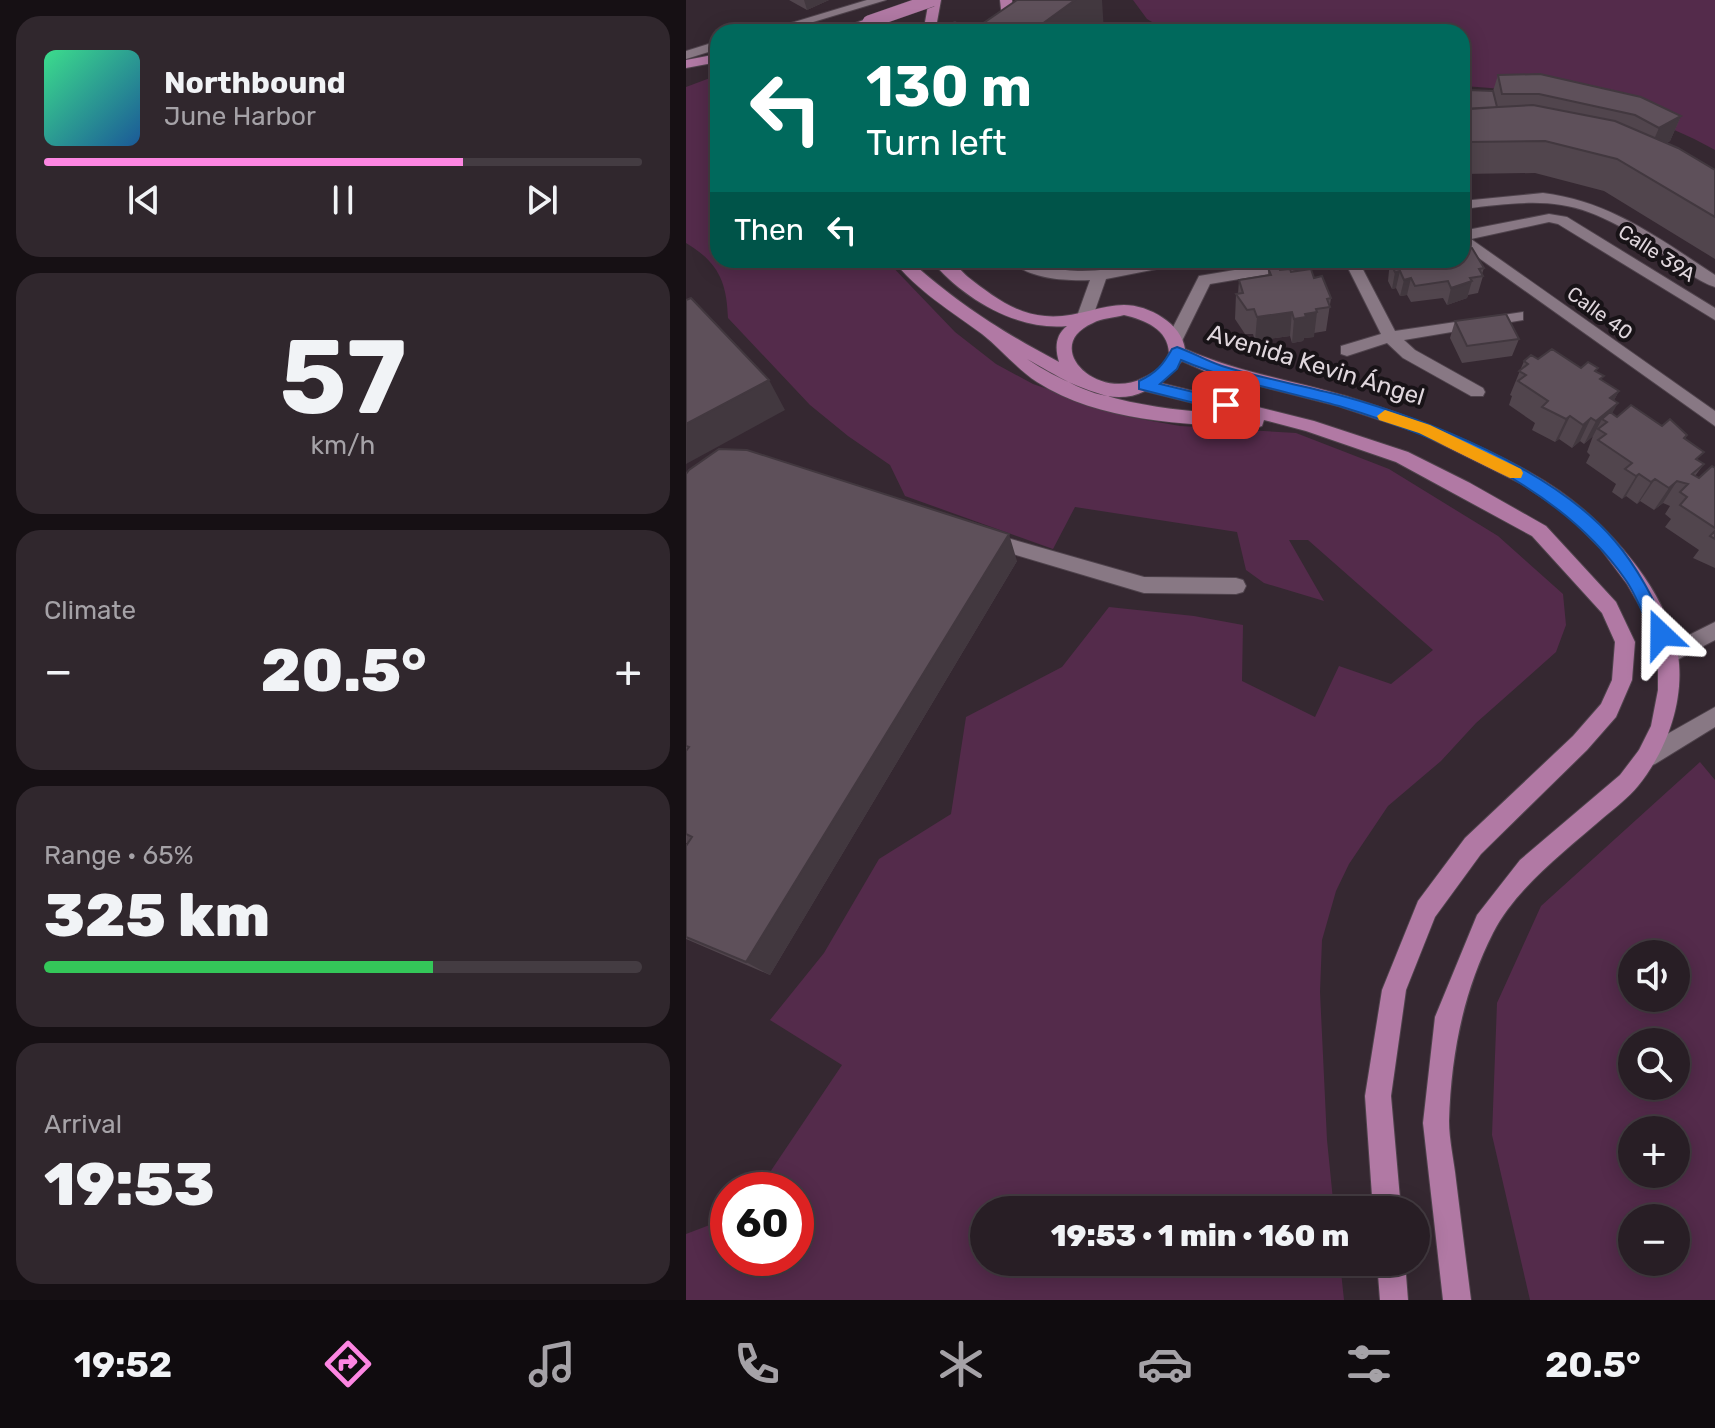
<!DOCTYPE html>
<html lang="en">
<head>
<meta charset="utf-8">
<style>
  body { margin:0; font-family:Rubik,sans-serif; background:#30272d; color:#f1f3f6; height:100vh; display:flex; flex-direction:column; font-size:30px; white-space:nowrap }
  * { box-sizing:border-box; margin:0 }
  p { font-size:26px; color:#a5a2a7 }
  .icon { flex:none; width:44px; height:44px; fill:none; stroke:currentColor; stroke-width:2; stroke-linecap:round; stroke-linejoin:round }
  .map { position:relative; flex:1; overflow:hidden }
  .panel { display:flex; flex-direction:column; gap:16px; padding:16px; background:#161014; width:686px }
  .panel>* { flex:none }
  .hud { position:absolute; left:24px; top:24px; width:760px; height:244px; border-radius:24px; box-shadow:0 4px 20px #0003,0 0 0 2px #443c42; background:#00695c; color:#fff; overflow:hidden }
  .fabs { position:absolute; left:932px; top:940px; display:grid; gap:16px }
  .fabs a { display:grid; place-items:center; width:72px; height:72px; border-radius:50%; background:#281e25; box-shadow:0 4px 20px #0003,0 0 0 2px #443c42; font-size:40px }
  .speed { position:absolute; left:24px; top:1172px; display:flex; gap:16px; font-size:40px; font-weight:700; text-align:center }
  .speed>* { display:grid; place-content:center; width:104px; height:104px; border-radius:50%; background:#281e25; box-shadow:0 4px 20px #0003,0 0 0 2px #443c42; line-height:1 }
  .speed .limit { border:12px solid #d22; background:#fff; color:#111 }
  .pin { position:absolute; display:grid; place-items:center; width:68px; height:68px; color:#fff; margin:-34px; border-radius:16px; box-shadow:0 4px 12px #0006 }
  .me { position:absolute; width:88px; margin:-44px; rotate:337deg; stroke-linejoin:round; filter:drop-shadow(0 0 6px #0008) }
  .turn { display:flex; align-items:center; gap:28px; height:168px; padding:0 24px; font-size:36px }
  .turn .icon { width:104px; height:104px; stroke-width:2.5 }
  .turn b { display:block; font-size:56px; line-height:68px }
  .then { display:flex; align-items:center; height:76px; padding:0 24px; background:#0003; gap:16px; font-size:30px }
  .big { font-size:60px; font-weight:800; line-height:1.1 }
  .panel .widget { flex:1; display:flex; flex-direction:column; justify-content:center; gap:12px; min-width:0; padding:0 28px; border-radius:24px; background:#30272d }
  .panel .dial { align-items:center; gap:0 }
  .dial b { font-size:104px; line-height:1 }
  .song { display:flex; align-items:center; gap:24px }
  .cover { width:96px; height:96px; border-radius:12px; background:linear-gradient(135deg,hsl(150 70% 55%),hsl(210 70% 35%)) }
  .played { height:8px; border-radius:4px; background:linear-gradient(90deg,#fd86e2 70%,#443c42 70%) }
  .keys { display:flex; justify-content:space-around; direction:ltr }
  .heat { display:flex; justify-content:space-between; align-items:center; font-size:44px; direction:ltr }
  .charge { height:12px; border-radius:6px; background:linear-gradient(90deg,#34c759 65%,#443c42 0) }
  .trip { position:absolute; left:284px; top:1196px; width:460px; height:80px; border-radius:40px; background:#281e25; box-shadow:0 4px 20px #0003,0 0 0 2px #443c42; font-weight:800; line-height:80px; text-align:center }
  .dock { display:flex; height:128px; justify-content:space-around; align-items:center; background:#100c0f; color:#a5a2a7 }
  .dock .icon { width:56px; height:56px }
  .dock .selected { color:#fd86e2 }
  .dock b { font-size:36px; color:#f1f3f6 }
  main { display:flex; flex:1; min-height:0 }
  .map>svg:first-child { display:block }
  .green { fill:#542b4b; fill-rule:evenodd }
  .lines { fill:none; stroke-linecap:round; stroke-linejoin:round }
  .minor-casing { stroke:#4f434c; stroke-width:2 }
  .secondary-casing { stroke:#4f434c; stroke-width:2 }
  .primary-casing { stroke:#4f434c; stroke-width:2 }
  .minor { fill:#887884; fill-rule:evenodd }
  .secondary { fill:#887884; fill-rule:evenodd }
  .primary { fill:#b179a4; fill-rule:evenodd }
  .primary-bridge-casing { stroke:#4f434c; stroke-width:14; stroke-linecap:butt }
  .primary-bridge { stroke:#b179a4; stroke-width:13 }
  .wall { fill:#51454d }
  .shaded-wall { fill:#42383f }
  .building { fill:#5e505a; stroke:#42383f; stroke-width:2 }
  .route { fill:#1a73e8; stroke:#114b97; stroke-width:2 }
  .slow { fill:#f59e0b }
  .labels { text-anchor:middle; stroke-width:8; stroke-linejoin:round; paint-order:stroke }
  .far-street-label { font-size:20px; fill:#dfd6dc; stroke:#181317 }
  .street-label { font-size:24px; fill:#dfd6dc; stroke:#181317 }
</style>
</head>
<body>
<main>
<section class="panel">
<div class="widget">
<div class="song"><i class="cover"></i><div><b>Northbound</b><p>June Harbor</p></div></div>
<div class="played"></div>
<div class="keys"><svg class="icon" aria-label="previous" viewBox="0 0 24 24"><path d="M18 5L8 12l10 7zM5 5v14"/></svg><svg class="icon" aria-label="pause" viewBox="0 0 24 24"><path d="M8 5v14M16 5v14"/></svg><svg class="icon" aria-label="next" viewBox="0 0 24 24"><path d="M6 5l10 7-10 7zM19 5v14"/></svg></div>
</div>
<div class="widget dial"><b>57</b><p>km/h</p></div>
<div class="widget"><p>Climate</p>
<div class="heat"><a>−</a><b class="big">20.5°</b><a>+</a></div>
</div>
<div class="widget"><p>Range · 65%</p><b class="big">325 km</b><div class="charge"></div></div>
<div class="widget"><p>Arrival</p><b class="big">19:53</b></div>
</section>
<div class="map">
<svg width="1029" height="1300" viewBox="0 0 1029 1300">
  <rect width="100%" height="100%" fill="#352831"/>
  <!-- green -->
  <path class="green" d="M447 0H1029V150C959 109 857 90 776 86V32H477L478 29 461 19Z
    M32 75V260H200L269 332 310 364 347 384 443 417 494 426 610 433 703 469 812 536 877 594 880 625 870 652 790 723 755 761 702 806 663 864 650 891 636 940 634 992 641 1140 648 1210H298V1262H654L658 1300H0V1234L42 1218V1258H110V1190H72L156 1065 84 1020 138 953 193 859 265 814 280 717 376 667 423 607 508 616 557 625 556 681 629 717 653 666 705 684 747 650 622 540H603L638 601 578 583 560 570 551 532 389 507 367 549 219 496 204 465 162 436 124 405 42 318C41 282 32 262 0 243V87Z
    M1014 762 1029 780V1300H844L806 1135 811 1003 855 906ZM990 954V998H946V954ZM990 1042V1086H946V1042ZM990 1130V1174H946V1130ZM990 1218V1262H946V1218Z"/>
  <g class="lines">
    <defs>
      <path id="minor" d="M857 193C924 201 974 239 1029 275V287C1007 280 986 260 967 247 892 197 863 198 776 209V201Z
        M863 214 881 217 1029 308V320L872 224 863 222 785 239 1029 411V426L776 246V231Z
        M324 260C347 260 367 271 392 271 428 272 462 260 498 260L491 265 420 279 406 319 398 324 390 319 404 280C379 281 342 279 324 260Z
        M608 260H644L637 265 524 284 495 343H483L481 339 513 276Z
        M658 260H672L709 331 837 312V320L831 321 718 340 729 350 797 388 799 392 797 396H785L717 358 701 343 661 356 655 354V346L695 334Z
        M300 532 458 577 550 578 557 580 560 586 557 592 550 594 458 593 293 544 291 539 293 534Z
        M1029 622V640L989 661 982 664 975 661 972 655 975 649Z
        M1029 707V727L969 764 961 767 953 764 950 757 953 750Z"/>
      <path id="secondary" d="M181 0H200L94 32H75Z
        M32 41V49L0 59V51Z"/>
      <path id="primary" d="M243 0H255L251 22 243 32H231L239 22Z
        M314 0H326L328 18 324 32H312L316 18Z
        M183 18 187 19V25L163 32H145Z
        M32 54V62L0 68V60Z
        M207 260H223C274 305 313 330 373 362 369 349 369 335 381 326 331 331 276 298 245 260 250 260 258 259 263 261 270 264 276 272 282 277 304 294 329 314 359 316 387 319 414 305 438 305 463 305 496 324 499 349 551 372 606 380 660 396 724 416 786 440 845 473 907 507 980 582 992 655 999 701 980 752 952 786 942 798 929 808 917 818 879 851 830 888 807 933 777 992 765 1055 763 1121 763 1140 768 1161 770 1180 775 1220 780 1260 785 1300H757L737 1123 749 1017 791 915 834 860 934 775 953 750 965 726 972 690V655L959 615 941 584 914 548 879 513 834 483 733 433 652 406 523 373 496 361 475 383 628 421 722 452 784 483 860 526 930 602 949 642 946 680 930 717 901 750 795 854 749 917 720 990 705 1096 715 1210H687L679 1096 696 990 732 901 779 838 887 736 915 704 926 680 929 642 916 613 846 536 710 462 620 431 578 420 576 426 570 428C498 424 413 422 351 382 330 368 315 349 296 334 265 311 230 290 207 260ZM438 315C459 320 482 329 483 353 478 366 469 372 457 378 411 402 354 346 407 323 416 318 428 318 438 315ZM341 359C375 377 420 411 459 391L555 415C479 410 405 403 341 359Z
        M691 1262H719L722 1300H694Z"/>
    </defs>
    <!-- minor casing -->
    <use href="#minor" class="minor-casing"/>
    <!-- secondary casing -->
    <use href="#secondary" class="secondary-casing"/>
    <!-- primary casing -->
    <use href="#primary" class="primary-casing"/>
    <!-- minor -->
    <use href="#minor" class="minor"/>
    <!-- secondary -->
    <use href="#secondary" class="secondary"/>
    <!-- primary -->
    <use href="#primary" class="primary"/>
    <defs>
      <path id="primary-bridge" d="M183 22 246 0"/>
    </defs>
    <!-- primary-bridge casing -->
    <use href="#primary-bridge" class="primary-bridge-casing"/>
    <!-- primary-bridge -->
    <use href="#primary-bridge" class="primary-bridge"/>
  </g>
  <!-- wall -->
  <path class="wall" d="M103 0H143L121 10Z
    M299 22 418 32H301Z
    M812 75 995 116 984 141 981 143 1029 170V259L918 191 849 173 776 174V109H781L780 99 782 90 807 91Z
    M779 249 798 268 796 274 797 276 792 293 782 295 781 298 761 305 757 298 725 302 721 295 714 296 710 288 706 289 702 281 704 260H776Z
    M582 268 628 278 645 298 640 331 628 333V337L618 338 617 341 606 343 604 336 569 341 567 334H559L549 319 550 294H552L553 280 582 276Z
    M769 321 833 339 826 356 776 363 764 338Z
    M852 359 910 372 916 380 933 391 928 400 926 414 931 417 976 426 1001 435 999 439 1012 460 1018 464 1009 476 1013 478 1029 468V568L1007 558 1013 550 979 527 985 519 979 514 984 506 977 503 968 510 954 501 951 504 940 496 936 499 926 492 930 484 900 463 904 455 901 452 907 436 898 444 894 441 886 448 873 439 869 442 846 430 849 423 823 405 826 396 824 395 838 361Z
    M0 474 331 561 84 975 0 939V846L2 843H0Z"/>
  <!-- shaded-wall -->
  <path class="shaded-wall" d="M118 0H143L121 10Z
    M389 0H416L418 32H345Z
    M995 116 984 141 962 153 973 128Z
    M714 271 710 288 706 289 709 272Z
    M725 278 721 295 714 296 718 280Z
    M786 281 781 298 761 305 765 288Z
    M606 312 604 336 569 341 571 317Z
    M631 312 628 337 618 338 617 341 606 343 608 319 619 314Z
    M83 380 99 410 0 464V424Z
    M933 391 923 410 932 403 919 426 921 422 916 419 907 436 898 444 910 421 924 398Z
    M884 416 873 439 869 442 880 419Z
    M905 418 894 441 886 448 897 425Z
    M953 474 940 496 936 499 950 476Z
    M969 479 954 501 951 504 965 482Z
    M991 481 977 503 968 510 983 488Z
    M323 534 331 561 84 975 60 962Z"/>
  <!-- building -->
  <path class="building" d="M331 0H389L345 32H328L299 22Z
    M269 22 286 32H229L239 28 256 27Z
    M854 74 955 97 995 116 973 128 949 115 853 94H816L812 75Z
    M782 90 807 91 811 107 785 109Z
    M847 105 929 121 992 148 1029 170V217L931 159 859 141 782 142 776 129V109Z
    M776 243 779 249 786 248 798 268 793 269 797 276 784 278 786 281 765 288 762 281 729 286 725 278 718 280 714 271 709 272 705 264H713L711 260H776Z
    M593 267 594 270 604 269 605 272 625 269 628 278 636 276 645 298 641 299 644 307 630 309 631 312 619 314 620 317 608 319 606 312 571 317 568 309 561 310 550 294 557 293 553 280 585 275 582 268Z
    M5 298 83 380 0 424V300Z
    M820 314 833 339 781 346 769 321Z
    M866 349 895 368 902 362 912 368 909 371 918 376 914 379 933 391 924 398 932 403 910 421 905 418 897 425 884 416 880 419 856 407 862 401 832 381 840 375 833 371 842 364 838 361 845 355 852 359Z
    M945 405 976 426 984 419 1001 435 998 438 1018 452 1010 459 1018 464 1006 474 1013 478 1026 466 1029 468V528L994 505 1001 497 994 492 1002 484 991 481 983 488 969 479 965 482 953 474 950 476 939 469 946 463 912 440 920 434 912 429 921 422 916 419 924 412 931 417Z
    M33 449 61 450 323 534 60 962 0 937V846L6 837 0 834V751L3 747 0 746V474L3 470Z
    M1029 531V539L1024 536Z"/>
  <!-- route -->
  <path class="route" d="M491 347C506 352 520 361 536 366 574 378 614 385 653 395 741 419 869 470 929 541 953 569 968 601 984 634L981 640H968C959 620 952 597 939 579 874 486 758 438 653 406 600 391 546 382 495 360L491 369 474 384 545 401V409L540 411 453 389V381C470 373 477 365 486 349Z"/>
  <!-- slow -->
  <path class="slow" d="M699 410 744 425 835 469 837 473 835 478H824L733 433 693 420 691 416Z"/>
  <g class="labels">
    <!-- far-street labels -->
    <g class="far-street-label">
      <text transform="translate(971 253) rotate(33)" y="7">Calle 39A</text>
      <text transform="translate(914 313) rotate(36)" y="7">Calle 40</text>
    </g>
    <!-- street labels -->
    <g class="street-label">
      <text transform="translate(630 365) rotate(17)" y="8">Avenida Kevin Ángel</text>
    </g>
  </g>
</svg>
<div class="fabs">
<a><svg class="icon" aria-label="sound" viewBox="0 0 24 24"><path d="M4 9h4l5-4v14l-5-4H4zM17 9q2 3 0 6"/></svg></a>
<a><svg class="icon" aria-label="search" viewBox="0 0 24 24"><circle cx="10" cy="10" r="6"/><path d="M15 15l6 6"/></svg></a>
<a>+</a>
<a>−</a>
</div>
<div class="speed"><div class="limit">60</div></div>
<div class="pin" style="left:540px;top:405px;background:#d93025"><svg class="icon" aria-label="arrive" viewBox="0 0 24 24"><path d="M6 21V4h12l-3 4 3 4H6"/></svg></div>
<svg class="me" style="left:975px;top:634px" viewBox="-20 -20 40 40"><path d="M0-17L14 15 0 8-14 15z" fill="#1a73e8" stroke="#fff" stroke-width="4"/></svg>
<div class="trip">19:53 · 1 min · 160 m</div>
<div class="hud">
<div class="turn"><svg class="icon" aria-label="left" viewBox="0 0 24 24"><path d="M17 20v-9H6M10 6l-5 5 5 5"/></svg><div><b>130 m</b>Turn left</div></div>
<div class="then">Then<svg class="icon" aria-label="left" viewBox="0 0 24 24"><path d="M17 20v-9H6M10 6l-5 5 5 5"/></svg></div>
</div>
</div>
</main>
<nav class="dock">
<b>19:52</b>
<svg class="icon selected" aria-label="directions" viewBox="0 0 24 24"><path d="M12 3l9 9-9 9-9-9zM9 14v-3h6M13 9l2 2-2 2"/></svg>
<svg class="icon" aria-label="music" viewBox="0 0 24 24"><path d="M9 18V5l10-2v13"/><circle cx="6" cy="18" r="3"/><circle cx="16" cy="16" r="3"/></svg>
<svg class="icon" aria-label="phone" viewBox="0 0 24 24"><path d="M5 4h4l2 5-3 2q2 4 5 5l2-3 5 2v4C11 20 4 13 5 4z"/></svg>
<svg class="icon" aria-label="climate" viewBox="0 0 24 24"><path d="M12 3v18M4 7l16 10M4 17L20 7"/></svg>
<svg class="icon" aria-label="car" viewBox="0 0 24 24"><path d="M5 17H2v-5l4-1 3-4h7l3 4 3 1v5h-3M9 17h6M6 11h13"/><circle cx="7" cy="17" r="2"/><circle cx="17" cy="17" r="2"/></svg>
<svg class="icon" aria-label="filters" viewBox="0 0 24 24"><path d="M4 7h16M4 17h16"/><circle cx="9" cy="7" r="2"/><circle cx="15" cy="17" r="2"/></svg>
<b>20.5°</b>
</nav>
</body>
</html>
